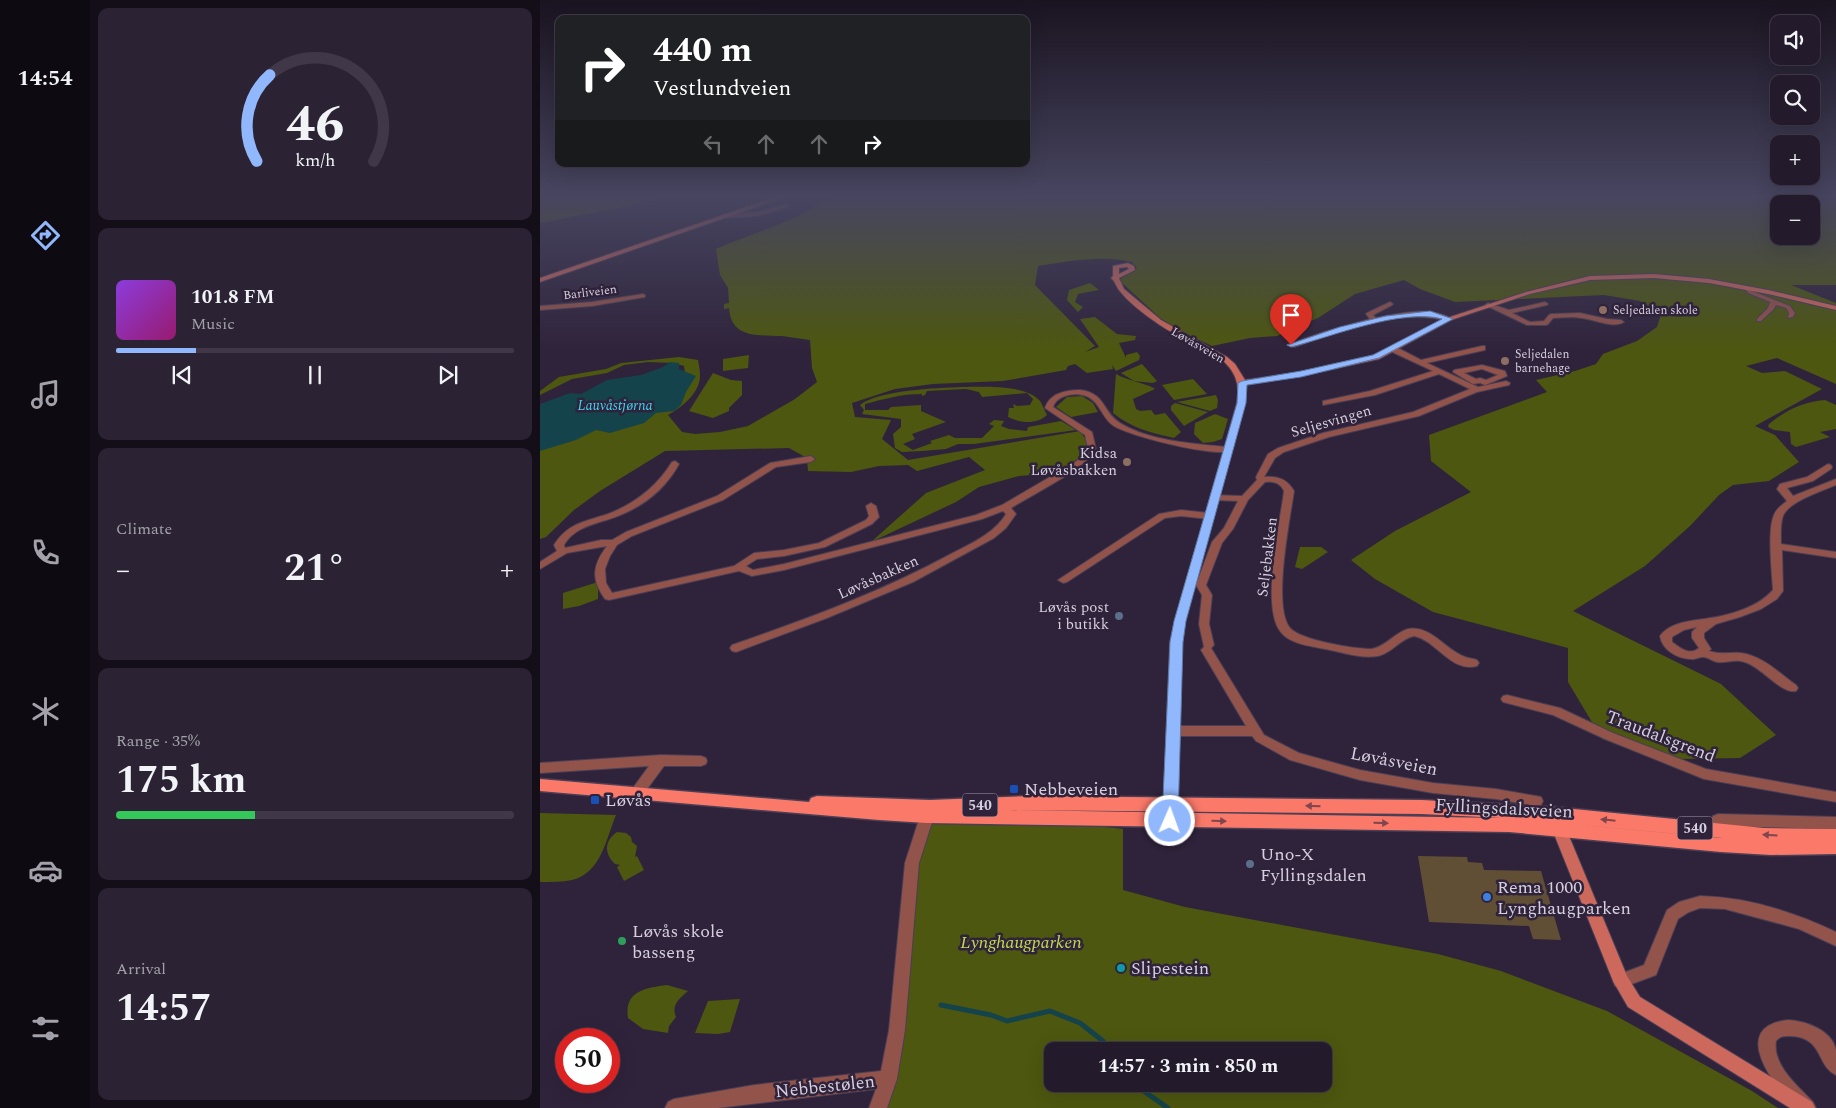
<!DOCTYPE html>
<html lang="en">
<head>
<meta charset="utf-8">
<style>
  body { margin:0; font-family:Spectral,serif; background:#2b2334; color:#f1f3f6; height:100vh; display:flex; flex-direction:column; font-size:19px; white-space:nowrap }
  * { box-sizing:border-box; margin:0 }
  p { font-size:16px; color:#a3a1a9 }
  .icon { flex:none; width:28px; height:28px; fill:none; stroke:currentColor; stroke-width:2; stroke-linecap:round; stroke-linejoin:round }
  .map { position:relative; flex:1; overflow:hidden }
  .drawer { display:flex; flex-direction:column; gap:8px; padding:8px; background:#130e18; width:450px }
  .drawer>* { flex:none }
  .hud { position:absolute; left:15px; top:15px; width:475px; height:152px; border-radius:10px; box-shadow:0 5px 20px #0002,0 0 0 1px #403848; background:#202124; color:#fff; overflow:hidden }
  .tools { position:absolute; left:1230px; top:15px; display:grid; gap:10px }
  .tools a { display:grid; place-items:center; width:50px; height:50px; border-radius:10px; background:#231a2c; box-shadow:0 5px 20px #0002,0 0 0 1px #403848; font-size:25px }
  .speed { position:absolute; left:15px; top:1028px; display:flex; gap:10px; font-size:25px; font-weight:700; text-align:center }
  .speed>* { display:grid; place-content:center; width:65px; height:65px; border-radius:50%; background:#231a2c; box-shadow:0 5px 20px #0002,0 0 0 1px #403848; line-height:1 }
  .speed .limit { border:8px solid #d22; background:#fff; color:#111 }
  .pin { position:absolute; display:grid; place-items:center; width:42px; height:42px; color:#fff; margin:-51px -21px; border-radius:50% 50% 50% 0; rotate:-45deg; box-shadow:0 0 5px #0007 }
  .pin .icon { rotate:45deg }
  .me { position:absolute; width:55px; margin:-28px; rotate:2deg; stroke-linejoin:round; filter:drop-shadow(0 0 4px #0008) }
  .turn { display:flex; align-items:center; gap:18px; height:105px; padding:0 15px; font-size:22px }
  .turn .icon { width:65px; height:65px; stroke-width:2.5 }
  .turn b { display:block; font-size:35px; line-height:42px }
  .lanes { display:flex; align-items:center; height:48px; padding:0 15px; background:#0003; justify-content:center; gap:25px; direction:ltr }
  .lanes .off { opacity:.35 }
  .big { font-size:38px; font-weight:700; line-height:1.1 }
  .drawer .card { flex:1; display:flex; flex-direction:column; justify-content:center; gap:8px; min-width:0; padding:0 18px; border-radius:10px; background:#2b2334 }
  .drawer .dial { align-items:center; gap:0 }
  .dial svg { height:130px; overflow:visible; fill:none; stroke:#403848; stroke-width:7; stroke-linecap:round; text-anchor:middle }
  .dial text { fill:#f1f3f6; stroke:none }
  .song { display:flex; align-items:center; gap:15px }
  .cover { width:60px; height:60px; border-radius:8px; background:linear-gradient(135deg,hsl(270 70% 55%),hsl(320 70% 35%)) }
  .played { height:5px; border-radius:2px; background:linear-gradient(90deg,#91b8fd 20%,#403848 20%) }
  .keys { display:flex; justify-content:space-around; direction:ltr }
  .heat { display:flex; justify-content:space-between; align-items:center; font-size:28px; direction:ltr }
  .charge { height:8px; border-radius:4px; background:linear-gradient(90deg,#34c759 35%,#403848 0) }
  .trip { position:absolute; left:504px; top:1042px; width:288px; height:50px; border-radius:10px; background:#231a2c; box-shadow:0 5px 20px #0002,0 0 0 1px #403848; font-weight:700; line-height:50px; text-align:center }
  main { display:flex; flex:1; min-height:0 }
  .dock { display:flex; flex-direction:column; width:90px; justify-content:space-around; align-items:center; background:#0e0a12; color:#a3a1a9 }
  .dock .icon { width:35px; height:35px }
  .dock .current { color:#91b8fd }
  .dock b { font-size:22px; color:#f1f3f6 }
  .map>svg:first-child { display:block }
  .green { fill:#4d570f; fill-rule:evenodd }
  .water { fill:#15434c }
  .lines { fill:none; stroke-linecap:round; stroke-linejoin:round }
  .stream { stroke:#15434c; stroke-width:5 }
  .building { fill:#614f35 }
  .street-casing { stroke:#4a3f55; stroke-width:2 }
  .secondary-casing { stroke:#4a3f55; stroke-width:2 }
  .primary-casing { stroke:#4a3f55; stroke-width:3 }
  .street { fill:#92534b; fill-rule:evenodd }
  .secondary { fill:#cd695c; fill-rule:evenodd }
  .primary { fill:#fa7969; fill-rule:evenodd }
  .oneway { fill:#80454d }
  .route { fill:#91b8fd; stroke:#5e78a4 }
  .education-dot { fill:#8d6e63; stroke:#2f233b; stroke-width:2 }
  .service-dot { fill:#5c6f8a; stroke:#2f233b; stroke-width:2 }
  .transit-dot { fill:#1a4fb4; stroke:#2f233b; stroke-width:2 }
  .shop-dot { fill:#3f7fe0; stroke:#2f233b; stroke-width:2 }
  .leisure-dot { fill:#2e9e5b; stroke:#2f233b; stroke-width:2 }
  .culture-dot { fill:#0f9aa8; stroke:#2f233b; stroke-width:2 }
  .labels { text-anchor:middle; stroke-width:5; stroke-linejoin:round; paint-order:stroke }
  .far-street-label { font-size:12px; fill:#d6cfde; stroke:#2f233b }
  .far-poi-label { font-size:12px; fill:#d6cfde; stroke:#2f233b; text-anchor:start }
  .far-water-label { font-size:14px; font-style:italic; fill:#3dd5f0; stroke:#2f233b }
  .shield { fill:#2f233b; stroke:#a49bad; stroke-width:1 }
  .shield-label { font-size:14px; font-weight:bold; fill:#d6cfde }
  .street-label { font-size:15px; fill:#d6cfde; stroke:#2f233b }
  .poi-label { font-size:15px; fill:#d6cfde; stroke:#2f233b; text-anchor:end }
  .near-street-label { font-size:18px; fill:#d6cfde; stroke:#2f233b }
  .near-poi-label { font-size:18px; fill:#d6cfde; stroke:#2f233b; text-anchor:start }
  .near-park-label { font-size:18px; font-style:italic; fill:#c2d852; stroke:#2f233b }
</style>
</head>
<body>
<main>
<nav class="dock">
<b>14:54</b>
<svg class="icon current" aria-label="directions" viewBox="0 0 24 24"><path d="M12 3l9 9-9 9-9-9zM9 14v-3h6M13 9l2 2-2 2"/></svg>
<svg class="icon" aria-label="music" viewBox="0 0 24 24"><path d="M9 18V5l10-2v13"/><circle cx="6" cy="18" r="3"/><circle cx="16" cy="16" r="3"/></svg>
<svg class="icon" aria-label="phone" viewBox="0 0 24 24"><path d="M5 4h4l2 5-3 2q2 4 5 5l2-3 5 2v4C11 20 4 13 5 4z"/></svg>
<svg class="icon" aria-label="climate" viewBox="0 0 24 24"><path d="M12 3v18M4 7l16 10M4 17L20 7"/></svg>
<svg class="icon" aria-label="car" viewBox="0 0 24 24"><path d="M5 17H2v-5l4-1 3-4h7l3 4 3 1v5h-3M9 17h6M6 11h13"/><circle cx="7" cy="17" r="2"/><circle cx="17" cy="17" r="2"/></svg>
<svg class="icon" aria-label="filters" viewBox="0 0 24 24"><path d="M4 7h16M4 17h16"/><circle cx="9" cy="7" r="2"/><circle cx="15" cy="17" r="2"/></svg>
</nav>
<section class="drawer">
<div class="card dial"><svg viewBox="0 0 100 80">
<path d="M14 69A42 42 0 1 1 86 69"/>
<path d="M14 69A42 42 0 0 1 22 16" stroke="#91b8fd"/>
<text x="50" y="56" font-size="32" font-weight="700">46</text>
<text x="50" y="72" font-size="11">km/h</text>
</svg></div>
<div class="card">
<div class="song"><i class="cover"></i><div><b>101.8 FM</b><p>Music</p></div></div>
<div class="played"></div>
<div class="keys"><svg class="icon" aria-label="previous" viewBox="0 0 24 24"><path d="M18 5L8 12l10 7zM5 5v14"/></svg><svg class="icon" aria-label="pause" viewBox="0 0 24 24"><path d="M8 5v14M16 5v14"/></svg><svg class="icon" aria-label="next" viewBox="0 0 24 24"><path d="M6 5l10 7-10 7zM19 5v14"/></svg></div>
</div>
<div class="card"><p>Climate</p>
<div class="heat"><a>−</a><b class="big">21°</b><a>+</a></div>
</div>
<div class="card"><p>Range · 35%</p><b class="big">175 km</b><div class="charge"></div></div>
<div class="card"><p>Arrival</p><b class="big">14:57</b></div>
</section>
<div class="map">
<svg width="1296" height="1108" viewBox="0 0 1296 1108">
  <rect width="100%" height="100%" fill="#2f233b"/>
  <!-- green -->
  <path class="green" d="M0 196H127L83 207 0 223Z
    M285 196H1296V285H1251L1296 303V384L1237 358 1206 366 1222 373 1245 371 1282 389 1215 426 1235 435 1259 462 1229 481 1193 485 1179 495 1150 526 1105 566 1033 611 1181 684 1236 735 1200 758 1141 759 1134 766 1062 739 1028 682V648L893 612 835 579 811 560 855 531 931 492 891 461 889 435 1007 392 996 380 1035 371 1056 364 1063 354 1097 341 1117 327 1121 314 1100 301 1064 295 915 302 880 289 864 280 815 294 778 318 737 336 710 338 672 346 642 332 620 318 579 280 597 268 592 262C561 255 530 261 498 266L495 285 555 346 545 352 559 347 540 319 555 317 577 334 596 336 595 340 579 343 586 358V355L597 352 600 356 599 360 576 371 572 365 573 369 547 373 535 364 528 366 526 370 463 381 393 384 355 389 312 403 315 417 351 420 342 439 368 460 540 431 552 449 517 473 479 476 439 487 416 502 331 542 386 493 445 470 429 457 377 471 368 465 339 466 311 472 268 471 267 458 249 448 125 451 60 491 34 510 6 537 0 539V447L147 387 144 366 134 363 108 362 84 365 67 373 32 379 0 395V391L19 377 66 369 81 363 139 357 158 360C159 365 160 371 160 376 160 393 141 408 128 415L142 432 155 434 180 432 208 426 255 399 277 382 272 368 270 340C261 339 251 337 242 336 219 335 191 339 189 308L184 309V304L189 303 188 288 180 275 176 249C214 232 253 224 287 198ZM1239 204H1271V236H1239Z
    M550 283 559 290 538 294 535 302 543 307 538 312 527 300 529 290Z
    M209 355 208 368 183 371V359Z
    M602 364 617 381 613 383 594 381 581 373Z
    M173 373 191 380 202 381V395L189 408V411L173 418 149 411Z
    M576 374C588 381 609 384 615 389L593 399 596 409 600 411 611 410 615 415 625 413 641 432 634 438C610 433 592 428 573 413Z
    M653 379 667 394 634 400 622 385Z
    M421 387C442 387 486 384 500 401 503 405 504 410 507 415 496 425 480 423 468 417L469 408H474L473 404 477 406 490 405 493 399 487 393 442 397 439 392 426 389 387 391 385 395 382 396V394C361 394 344 399 325 404V410H348L351 407 381 405V411L406 422 372 434 375 439 363 444 373 450 392 443 390 441 409 435 415 438H442L454 426 449 424 454 420 464 421 461 426 469 429 487 431 488 427 521 421 536 430 434 444H418L406 449 382 451 362 452 355 448 353 434 361 427V419L322 414 324 410 320 405C339 390 396 388 421 387Z
    M676 395 678 400 677 408 670 411 637 402Z
    M542 396 553 403 558 412 531 417 516 407 527 397Z
    M1285 400 1296 405V429L1280 432 1290 437 1256 447 1251 444 1250 432 1234 430 1228 427 1229 424C1246 410 1263 402 1285 400Z
    M635 403 668 412 644 426 631 410V406Z
    M675 414 688 419 682 439 673 442 663 443 654 434 655 423Z
    M760 547H781L788 552 762 569 755 567Z
    M58 582V599L39 606 23 609V593Z
    M0 813 76 815C66 839 61 873 32 880 22 882 10 882 0 882Z
    M387 816 485 818 583 829V890L645 907 898 954 961 971 1067 1011 1212 1091 1238 1108H338L372 863ZM512 1051H782V1084H512Z
    M77 832 86 833 91 837 92 842 97 846 95 857 97 856 104 870 84 881 77 867 80 865 75 864C64 854 64 841 77 832Z
    M127 985 148 991C139 999 131 1005 136 1017L129 1026 128 1033 103 1029 88 1018C84 991 105 988 127 985Z
    M200 999 190 1032 178 1034 155 1033 168 1001Z"/>
  <!-- water -->
  <path class="water" d="M130 362 139 363V369L156 376 146 392 141 405 134 411 116 413 104 423 70 433 56 430 36 440 0 451V404L30 393 41 394 67 380 101 375 123 367Z"/>
  <g class="lines">
    <!-- stream -->
    <path class="stream" d="M401 1005 451 1015 467 1021 510 1011 540 1023 563 1041 571 1051
      M598 1084 605 1092 628 1108"/>
  </g>
  <!-- building -->
  <path class="building" d="M878 856 927 857 928 862 942 863 944 870 1001 871 1021 940 993 939 989 926 889 922Z"/>
  <g class="lines">
    <defs>
      <path id="street" d="M247 204 249 207 218 216 185 218 182 216 185 214 218 212Z
        M1204 286H1208L1212 291 1250 306 1255 313 1253 317 1248 318 1249 313 1246 308 1236 305 1233 310 1221 321H1217V319L1228 308 1230 302 1208 293 1203 287Z
        M103 294 105 295V297L52 306 0 310V306L52 302Z
        M850 302 853 304 852 305 833 315 836 318C859 313 891 306 912 319L909 321C857 308 803 330 754 347L747 345 784 332 830 319 826 314 827 313Z
        M1005 302 1008 304 1007 305 972 313 990 322 1004 321 1009 315 1011 314 1040 313 1067 319 1081 320 1084 322C1073 329 1054 319 1041 318 1032 316 1022 318 1013 318L1008 324 1006 325H987L945 305 948 303 969 310Z
        M942 346H945V350L887 363 938 387 966 381 970 383 969 385 937 392 879 416 789 437 744 452 735 458 724 477C738 476 747 479 754 491 750 519 732 607 750 628 760 640 814 649 831 649 846 647 854 633 868 629 889 625 903 646 919 654 925 658 931 658 937 660L939 663 937 666C911 673 896 640 874 636 860 639 852 653 838 656 820 659 802 652 785 649 770 646 749 644 740 631 721 605 740 523 744 491 740 483 734 481 725 482L708 500 693 529 682 543 666 585 672 595 669 624 674 645 671 648 724 735 759 753 820 770 893 783 956 789 996 796 1001 797 1003 801 1001 805 996 806 956 799 893 793 820 780 750 760 716 741 712 736H633L629 734 627 731 629 728 633 726H706L661 650 664 647 659 624 662 595 656 585 672 542 684 528 698 501 675 500 670 497 672 495 702 496 717 480 716 477 728 454 738 448 783 433 873 412 930 389 899 374 835 395 783 405V401L830 391 893 371 850 351V347H856L881 360Z
        M942 365 965 371 967 376 945 385 940 383 933 384 913 372 914 370ZM942 369 958 375 946 380 940 378 936 379 924 373Z
        M540 390C566 393 562 412 580 423 609 441 655 444 688 447L692 450C680 459 589 436 574 426 562 419 560 401 546 396 535 392 517 395 513 407L552 432 556 449C544 470 493 494 471 508L476 514 466 528 454 538 373 582 287 618 196 652 192 651 190 648 192 645C267 619 341 592 411 554 430 544 454 534 466 514L463 511 442 519 244 570 212 576 199 571 69 600 65 599C51 579 52 566 67 546L27 553 0 569V562L17 551 14 545C30 520 49 522 73 512 98 501 118 485 132 462L135 461 139 464C126 488 104 506 78 516 58 524 36 525 24 545L25 548 61 540H72L86 532 177 496 230 463 271 456 275 459 271 462 236 467 183 500 92 536 77 545 70 556 65 569 66 583 72 593 194 566 214 553 244 550 279 543 326 520 329 516 326 506 331 503 336 506 339 517 332 524 285 547 244 556 217 559 206 566 213 570 244 564 436 515 462 505 534 463 545 454 548 449 545 435 505 408C510 393 526 390 540 390Z
        M1288 464 1291 465 1292 467 1291 469 1273 481 1247 488 1253 496 1296 479V485C1282 491 1248 502 1243 516 1240 525 1241 535 1241 544L1296 552V558L1242 550 1243 591 1237 599 1221 609 1200 617 1176 624 1164 633V638L1171 649 1169 651C1180 655 1190 652 1201 653 1223 656 1239 673 1256 685L1258 688 1256 691C1241 695 1219 663 1200 661 1193 660 1185 663 1177 662 1172 661 1168 657 1163 657 1159 657 1155 660 1151 659 1138 659 1122 650 1120 636 1131 621 1153 621 1170 618 1191 615 1218 607 1233 590 1232 573 1227 530 1234 515 1236 509 1242 505 1247 501L1237 489 1240 484 1267 477ZM1157 627 1152 632V638L1159 648C1150 656 1140 648 1132 642V637L1144 630Z
        M641 510 669 513 674 516 669 519 641 516 625 518 527 582 523 583 518 580 619 514Z
        M967 695 1020 708 1073 733 1166 769 1296 792V802L1164 779 1065 739 1013 715 963 702 961 699 963 696Z
        M121 755 161 756 166 758 167 761 166 764 161 766H124L102 796 97 797 92 796 90 792 109 766 0 773V763Z
        M389 805 394 806 396 810 379 863 365 1030 357 1079 347 1108H329L336 1089 178 1108H125L128 1102 134 1099 214 1085 341 1071 349 1030 365 863 382 810 384 806Z
        M1178 814 1296 817V829L1178 826 1173 824 1171 820 1173 816Z
        M1160 896C1207 897 1254 912 1296 932V946L1259 929 1185 909 1160 908 1149 912 1138 919 1116 975 1081 988 1075 986 1073 981 1075 976 1104 965 1127 910 1139 902Z
        M1248 1020C1266 1021 1292 1030 1296 1050 1296 1058 1296 1067 1296 1075 1276 1066 1284 1037 1250 1036 1244 1036 1240 1036 1236 1041 1232 1065 1258 1086 1273 1102L1276 1108H1255C1234 1085 1188 1027 1248 1020Z"/>
      <path id="secondary" d="M238 196 240 199 0 282V278Z
        M588 263 594 266 595 270 579 278 584 289 621 320 687 357 695 364 705 380 761 372 834 355 907 318 986 292 1050 276 1114 274 1169 279 1228 290 1296 306V310L1228 294 1169 283 1114 278 1050 280 990 294 911 320 839 359 761 376 706 385 705 403 645 621 642 642 637 821 635 825 630 827 625 825 623 821 630 642 635 621 697 403C707 353 648 346 617 323 604 314 589 303 579 290 576 286 575 281 571 278L573 276V266ZM587 267 589 269 579 274V268Z
        M1017 818 1022 820 1024 824 1087 976 1100 997 1272 1102 1275 1108H1250L1088 1007 1073 981 1010 824 1012 820Z"/>
      <path id="primary" d="M0 779 269 802 271 798 277 796 390 800 488 796 882 800 1014 807 1224 828 1296 829V854L1231 855 1181 852 969 832 387 823 339 820 0 791ZM469 810 882 814 961 818ZM977 819 1182 838H1181Z"/>
    </defs>
    <!-- street casing -->
    <use href="#street" class="street-casing"/>
    <!-- secondary casing -->
    <use href="#secondary" class="secondary-casing"/>
    <!-- primary casing -->
    <use href="#primary" class="primary-casing"/>
    <!-- street -->
    <use href="#street" class="street"/>
    <!-- secondary -->
    <use href="#secondary" class="secondary"/>
    <!-- primary -->
    <use href="#primary" class="primary"/>
  </g>
  <!-- one-way arrows -->
  <defs><path id="oneway-solid" d="M-6-.8H1V-3.2L6.5 0L1 3.2V.8H-6Z" transform="scale(1.25)"/></defs>
  <g class="oneway">
    <use href="#oneway-solid" transform="translate(773 806) rotate(-179)"/>
    <use href="#oneway-solid" transform="translate(1068 820) rotate(-174)"/>
    <use href="#oneway-solid" transform="translate(679 821) rotate(1)"/>
    <use href="#oneway-solid" transform="translate(841 823) rotate(1)"/>
    <use href="#oneway-solid" transform="translate(1230 835) rotate(-177)"/>
  </g>
  <!-- sky -->
  <linearGradient id="sky" x2="0" y2="1"><stop stop-color="#1a1320"/><stop offset="0.56" stop-color="#474560"/><stop offset="1" stop-color="#474560" stop-opacity="0"/></linearGradient>
  <rect width="1296" height="351" fill="url(#sky)"/>
  <!-- route -->
  <path class="route" d="M890 311 913 319 839 358 761 377 707 385 706 403 646 621 643 642 638 821 636 825 630 827 625 825 622 821 630 642 634 621 697 403 698 383 702 381 761 371 833 355 902 319C862 308 791 337 751 347L747 345 800 327 846 316Z"/>
  <!-- markers -->
  <g class="education-dot">
    <circle cx="1063" cy="310" r="5"/>
    <circle cx="965" cy="361" r="5"/>
    <circle cx="587" cy="462" r="5"/>
  </g>
  <g class="service-dot">
    <circle cx="579" cy="616" r="5"/>
    <circle cx="710" cy="864" r="5"/>
  </g>
  <g class="transit-dot">
    <rect x="469" y="784" width="10" height="10" rx="2.5"/>
    <rect x="50" y="795" width="10" height="10" rx="2.5"/>
  </g>
  <circle class="shop-dot" cx="947" cy="897" r="5"/>
  <circle class="leisure-dot" cx="82" cy="941" r="5"/>
  <circle class="culture-dot" cx="581" cy="968" r="5"/>
  <g class="labels">
    <!-- far-street labels -->
    <g class="far-street-label">
      <text transform="translate(50 292) rotate(-7)" y="4">Barliveien</text>
      <text transform="translate(658 345) rotate(30)" y="4">Løvåsveien</text>
    </g>
    <!-- far-poi labels -->
    <g class="far-poi-label">
      <text x="1073" y="314">Seljedalen skole</text>
      <text x="975" y="358">Seljedalen<tspan x="975" dy="14">barnehage</tspan></text>
    </g>
    <!-- far-water labels -->
    <g class="far-water-label">
      <text x="75" y="410">Lauvåstjørna</text>
    </g>
    <!-- shield labels -->
    <g class="shield">
      <rect x="422.5" y="793.5" width="35" height="23" rx="4"/>
      <rect x="1137.5" y="816.5" width="35" height="23" rx="4"/>
    </g>
    <g class="shield-label">
      <text x="440" y="810">540</text>
      <text x="1155" y="833">540</text>
    </g>
    <!-- street labels -->
    <g class="street-label">
      <text transform="translate(791 421) rotate(-16)" y="5">Seljesvingen</text>
      <text transform="translate(727 557) rotate(-83)" y="5">Seljebakken</text>
      <text transform="translate(338 577) rotate(-24)" y="5">Løvåsbakken</text>
    </g>
    <!-- poi labels -->
    <g class="poi-label">
      <text x="577" y="458">Kidsa<tspan x="577" dy="17">Løvåsbakken</tspan></text>
      <text x="569" y="612">Løvås post<tspan x="569" dy="17">i butikk</tspan></text>
    </g>
    <!-- near-street labels -->
    <g class="near-street-label">
      <text transform="translate(1121 736) rotate(21)" y="6">Traudalsgrend</text>
      <text transform="translate(854 761) rotate(11)" y="6">Løvåsveien</text>
      <text transform="translate(964 808) rotate(3)" y="6">Fyllingsdalsveien</text>
      <text transform="translate(285 1086) rotate(-6)" y="6">Nebbestølen</text>
    </g>
    <!-- near-poi labels -->
    <g class="near-poi-label">
      <text x="484" y="795">Nebbeveien</text>
      <text x="65" y="806">Løvås</text>
      <text x="720" y="860">Uno-X<tspan x="720" dy="21">Fyllingsdalen</tspan></text>
      <text x="957" y="893">Rema 1000<tspan x="957" dy="21">Lynghaugparken</tspan></text>
      <text x="92" y="937">Løvås skole<tspan x="92" dy="21">basseng</tspan></text>
      <text x="591" y="974">Slipestein</text>
    </g>
    <!-- near-park labels -->
    <g class="near-park-label">
      <text x="481" y="948">Lynghaugparken</text>
    </g>
  </g>
</svg>
<div class="tools">
<a><svg class="icon" aria-label="sound" viewBox="0 0 24 24"><path d="M4 9h4l5-4v14l-5-4H4zM17 9q2 3 0 6"/></svg></a>
<a><svg class="icon" aria-label="search" viewBox="0 0 24 24"><circle cx="10" cy="10" r="6"/><path d="M15 15l6 6"/></svg></a>
<a>+</a>
<a>−</a>
</div>
<div class="speed"><div class="limit">50</div></div>
<div class="pin" style="left:751px;top:345px;background:#d93025"><svg class="icon" aria-label="arrive" viewBox="0 0 24 24"><path d="M6 21V4h12l-3 4 3 4H6"/></svg></div>
<svg class="me" style="left:630px;top:821px" viewBox="-20 -20 40 40"><circle r="17" fill="#91b8fd" stroke="#fff" stroke-width="3"/><path d="M0-11L8 9 0 5-8 9z" fill="#fff"/></svg>
<div class="trip">14:57 · 3 min · 850 m</div>
<div class="hud">
<div class="turn"><svg class="icon" aria-label="right" viewBox="0 0 24 24"><path d="M7 20v-9h11M14 6l5 5-5 5"/></svg><div><b>440 m</b>Vestlundveien</div></div>
<div class="lanes"><svg class="icon off" aria-label="left" viewBox="0 0 24 24"><path d="M17 20v-9H6M10 6l-5 5 5 5"/></svg><svg class="icon off" aria-label="ahead" viewBox="0 0 24 24"><path d="M12 20V5M6 11l6-6 6 6"/></svg><svg class="icon off" aria-label="ahead" viewBox="0 0 24 24"><path d="M12 20V5M6 11l6-6 6 6"/></svg><svg class="icon" aria-label="right" viewBox="0 0 24 24"><path d="M7 20v-9h11M14 6l5 5-5 5"/></svg></div>
</div>
</div>
</main>
</body>
</html>
